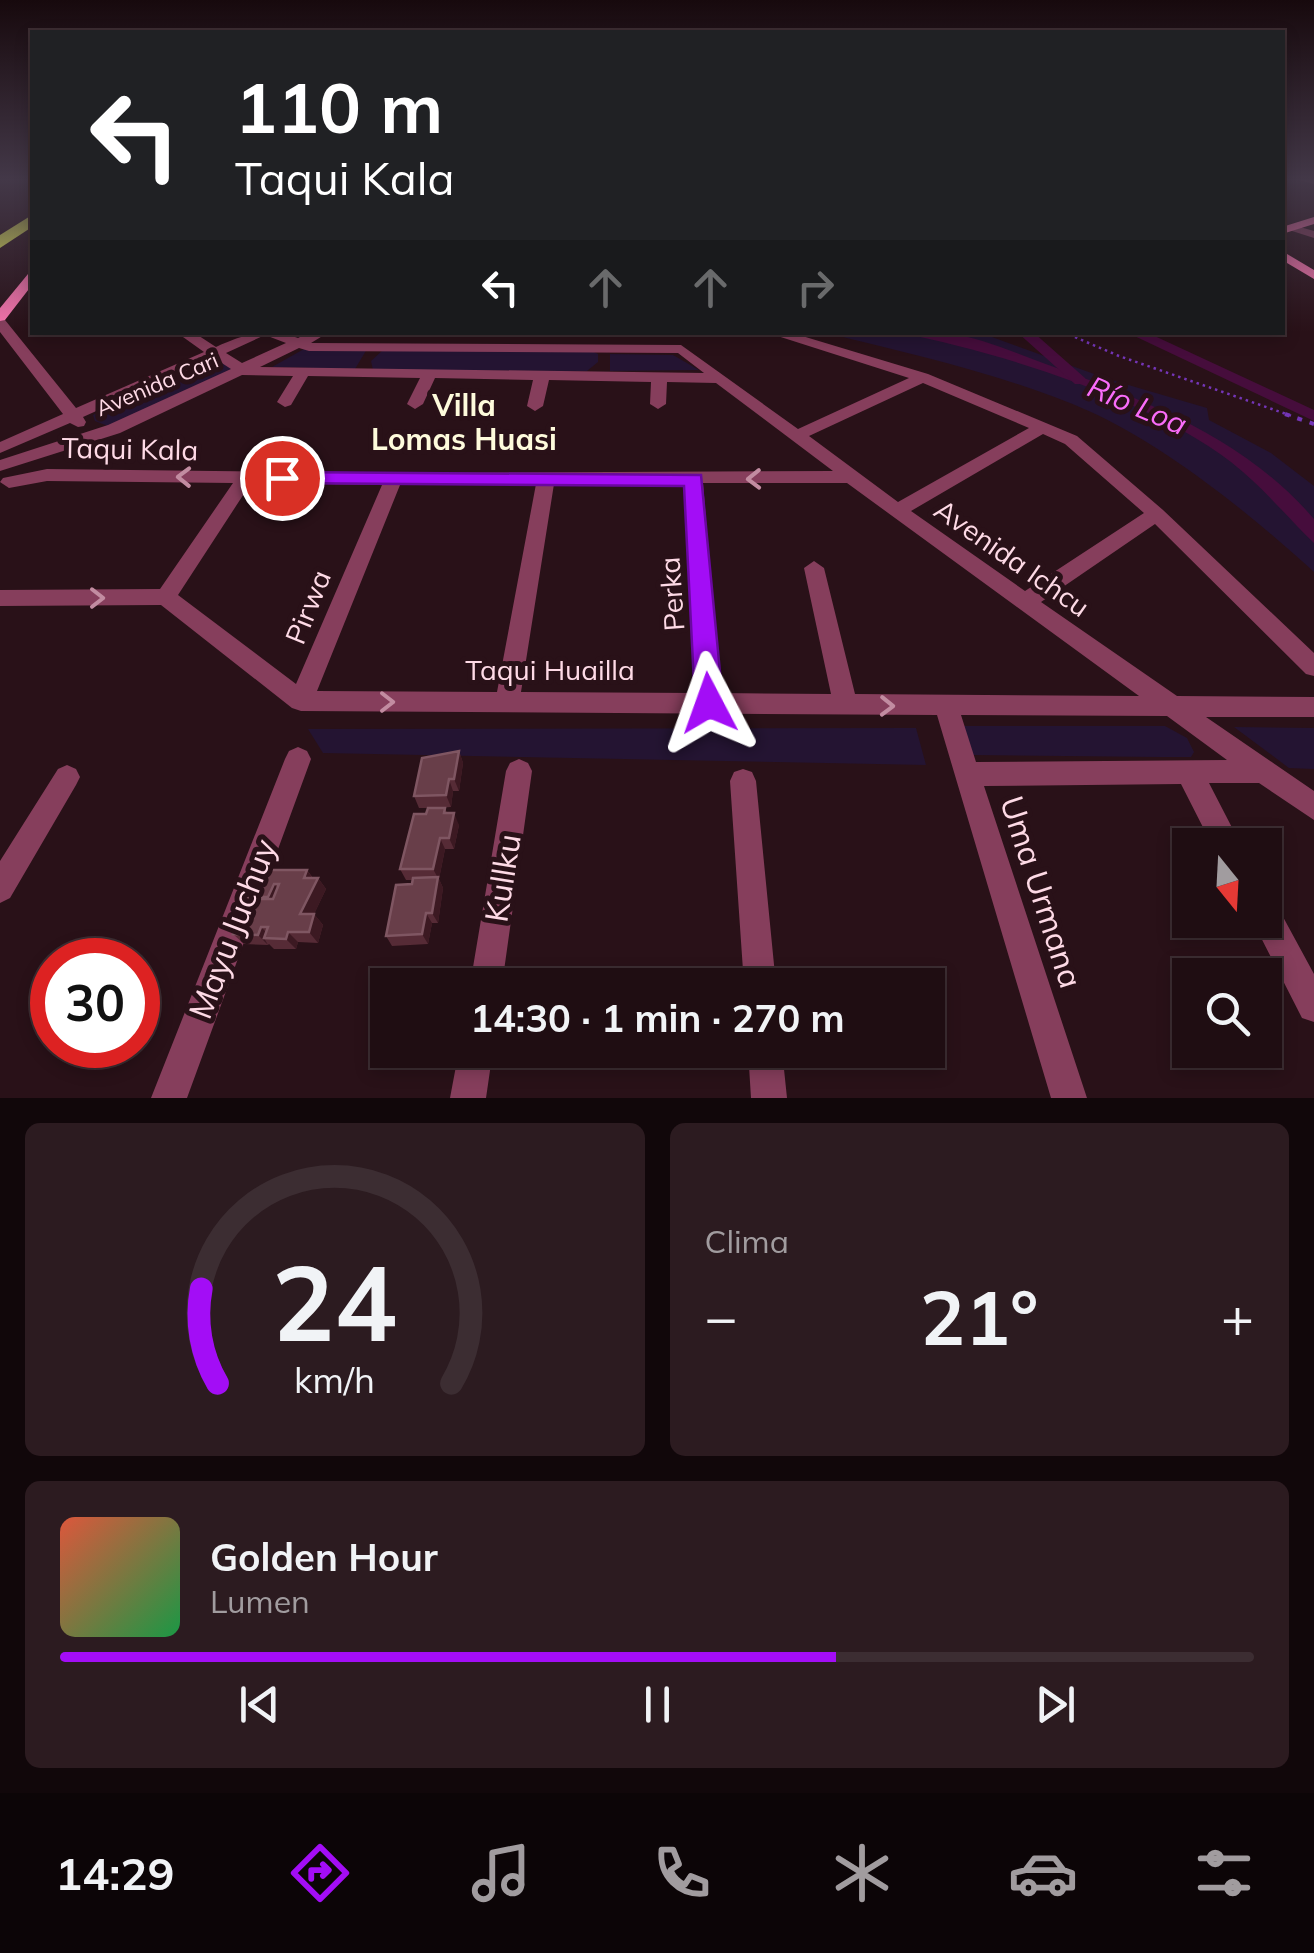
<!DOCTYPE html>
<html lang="es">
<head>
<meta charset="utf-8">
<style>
  body { margin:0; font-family:Mulish,sans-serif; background:#2c1b20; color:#f1f3f6; height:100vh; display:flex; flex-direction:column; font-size:38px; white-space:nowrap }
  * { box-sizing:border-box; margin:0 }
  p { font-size:32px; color:#a19c9f }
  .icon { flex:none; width:55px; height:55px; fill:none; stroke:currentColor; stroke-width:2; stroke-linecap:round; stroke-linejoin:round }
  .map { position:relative; height:1098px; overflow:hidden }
  .sheet { display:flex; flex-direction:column; gap:25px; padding:25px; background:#11070a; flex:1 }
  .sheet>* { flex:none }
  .guide { position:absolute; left:30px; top:30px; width:1255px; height:305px; border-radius:0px; box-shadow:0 5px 15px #0003,0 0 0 2px #3c2d32; background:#202124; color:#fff; overflow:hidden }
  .needle { width:65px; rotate:162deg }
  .controls { position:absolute; left:1172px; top:828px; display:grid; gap:20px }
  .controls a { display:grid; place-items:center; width:110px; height:110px; border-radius:0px; background:#1f0d12; box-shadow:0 5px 15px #0003,0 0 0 2px #3c2d32; font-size:50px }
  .speed { position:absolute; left:30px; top:938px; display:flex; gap:20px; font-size:50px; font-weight:700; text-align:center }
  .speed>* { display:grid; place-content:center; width:130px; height:130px; border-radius:50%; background:#1f0d12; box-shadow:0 5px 15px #0003,0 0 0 2px #3c2d32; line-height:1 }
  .speed .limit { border:15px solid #d22; background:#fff; color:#111 }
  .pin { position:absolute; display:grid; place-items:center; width:85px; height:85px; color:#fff; margin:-42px; border:5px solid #fff; border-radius:50%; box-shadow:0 2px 10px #0007 }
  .me { position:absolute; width:110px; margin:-55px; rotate:356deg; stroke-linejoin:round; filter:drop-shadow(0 0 8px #0008) }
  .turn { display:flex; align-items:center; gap:35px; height:210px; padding:0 40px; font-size:45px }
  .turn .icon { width:130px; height:130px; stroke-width:2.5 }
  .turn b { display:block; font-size:70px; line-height:85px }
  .lanes { display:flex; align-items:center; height:95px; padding:0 40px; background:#0003; justify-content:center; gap:50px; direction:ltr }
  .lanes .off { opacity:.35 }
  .big { font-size:75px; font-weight:700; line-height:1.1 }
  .sheet .widget { flex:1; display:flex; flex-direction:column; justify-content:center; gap:15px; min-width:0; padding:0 35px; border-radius:15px; background:#2c1b20 }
  .sheet .dial { align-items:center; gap:0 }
  .dial svg { height:260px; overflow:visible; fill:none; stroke:#3c2d32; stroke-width:7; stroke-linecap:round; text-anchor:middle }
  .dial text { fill:#f1f3f6; stroke:none }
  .song { display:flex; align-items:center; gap:30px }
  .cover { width:120px; height:120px; border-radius:15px; background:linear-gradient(135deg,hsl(10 70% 55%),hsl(140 70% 35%)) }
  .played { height:10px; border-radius:5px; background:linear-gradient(90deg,#a30df6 65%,#3c2d32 65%) }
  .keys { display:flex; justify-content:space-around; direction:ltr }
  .heat { display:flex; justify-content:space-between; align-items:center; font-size:55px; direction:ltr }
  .sheet .tiles { flex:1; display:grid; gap:25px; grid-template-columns:1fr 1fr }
  .widget:last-child { grid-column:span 2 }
  .trip { position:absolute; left:370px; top:968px; width:575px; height:100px; border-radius:0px; background:#1f0d12; box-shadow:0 5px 15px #0003,0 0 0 2px #3c2d32; font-weight:700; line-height:100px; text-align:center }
  .menu { display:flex; height:160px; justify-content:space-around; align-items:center; background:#0c0507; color:#a19c9f }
  .menu .icon { width:70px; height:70px }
  .menu .current { color:#a30df6 }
  .menu b { font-size:45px; color:#f1f3f6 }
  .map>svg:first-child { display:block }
  .green { fill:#241432 }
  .water { fill:#460d3c }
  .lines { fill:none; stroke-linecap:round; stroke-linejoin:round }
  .canal { fill:#460d3c; fill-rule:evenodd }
  .path-far1 { stroke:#7435b7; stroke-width:2.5; stroke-dasharray:2.5 4; stroke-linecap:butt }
  .path { stroke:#7435b7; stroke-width:4; stroke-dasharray:5 8; stroke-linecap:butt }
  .street { fill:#863e5c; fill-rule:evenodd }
  .secondary { fill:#fa75ae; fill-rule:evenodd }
  .highway { fill:#eff95a; fill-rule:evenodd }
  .wall { fill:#562b36 }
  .shaded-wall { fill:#3c1922 }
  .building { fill:#683e49; stroke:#7f5662; stroke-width:2.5 }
  .oneway { stroke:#c28ca1 }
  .route { fill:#a30df6; stroke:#6a08a0; stroke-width:2.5 }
  .labels { text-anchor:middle; stroke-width:10; stroke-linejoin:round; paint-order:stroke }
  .far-street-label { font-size:22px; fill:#fedae6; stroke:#291118 }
  .street-label { font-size:28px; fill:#fedae6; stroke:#291118 }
  .neighbourhood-label { font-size:30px; font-weight:bold; fill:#fefbdc; stroke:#291118 }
  .water-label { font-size:30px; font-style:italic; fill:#fa6cf9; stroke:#291118 }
  .near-street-label { font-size:32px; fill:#fedae6; stroke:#291118 }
</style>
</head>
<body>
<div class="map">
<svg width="1314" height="1098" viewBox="0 0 1314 1098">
  <rect width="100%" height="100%" fill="#291118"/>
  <!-- green -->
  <path class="green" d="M827 333H981L1108 379 1207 408 1209 420 1271 453 1314 486V572C1253 516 1166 446 1091 412 1007 375 915 355 827 333Z
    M304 349H367L355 369 272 367Z
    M383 350 592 351 598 354V362L587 371 373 370 371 361Z
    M610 354 673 355 699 370 610 371Z
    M217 360 232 369 108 426 95 421 93 415 103 410Z
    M963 726H1165L1187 738 1194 752 1191 757H1160L972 755Z
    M1234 727 1314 728V769L1289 768Z
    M916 728 926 765 323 753 308 729Z"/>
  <!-- water -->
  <path class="water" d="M901 333C916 332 933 331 947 333 979 337 1013 352 1043 363 1142 399 1244 437 1314 519V543C1286 516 1262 486 1231 462 1149 399 1002 353 901 333Z"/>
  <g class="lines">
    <!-- canal -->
    <path class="canal" d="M1017 332H1033L1085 378V384H1075Z
      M1126 332H1146L1314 410V421Z"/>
    <!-- path-far1 -->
    <path class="path-far1" d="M1063 332 1119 356 1292 416"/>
    <!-- path -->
    <path class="path" d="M1285 414 1314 424"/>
    <!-- street -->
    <path class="street" d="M1297 178H1314V184L1299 180Z
      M1293 225 1314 231V238L1289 230 1287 228Z
      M0 319 5 320 76 408 204 352 176 332H193L216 347C244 334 268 327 298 338L310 332H329L311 343 681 345 798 429 909 378 765 332H789L928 374 1077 436 1163 510 1314 653V676L1306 674 1155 524 1041 602 1177 696 1314 697V717H1206L1314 791V820L1259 783H1209L1241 845H1212L1181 784 984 786 1087 1098H1051L937 715 301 711 292 708 161 605 0 606V590L160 589 233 483 47 481 9 488 0 482 3 478 47 469 393 473 833 471 716 383 667 382 666 404 658 409 650 404 651 382 549 380 543 406 535 411 527 406 533 380 435 378 423 404 415 409 407 404 420 378 308 376 291 405 285 407 277 402 293 376 242 375 120 433 0 471V460L108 425 231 369 214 358 83 417 86 422 84 426 78 427 70 423 0 453V442L63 414 0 332ZM265 335 286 343 242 363 226 353ZM299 348 309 351 678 353 704 373 260 367ZM923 383 1029 428 898 502 809 436ZM1043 434 1065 444 1144 513 1025 591 911 511ZM251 483 382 485 296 684 178 595ZM685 483 696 693 521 692 554 484ZM703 483H847L1139 696 855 694 824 568 814 561 804 568 831 694 720 693ZM536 484 497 692 317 691 400 485ZM961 715 1167 716 1227 760 976 762Z
      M298 747 307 751 311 759 187 1098H151L285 759 289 751Z
      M519 759 528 763 532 771 502 985H470L506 771 510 763Z
      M67 765 76 769 80 777 76 785 10 898 0 903V861L58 769Z
      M743 769 752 772 756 781 776 985H744L730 781 734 772Z
      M1265 900 1276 904 1314 974V1022L1302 1018 1252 920H1265Z
      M459 1050H493L486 1098H450Z
      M748 1050H782L787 1098H751Z"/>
    <!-- secondary -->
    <path class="secondary" d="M1314 217V224L1282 234V227Z
      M1282 251 1314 270V279L1282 260Z
      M32 273V285L5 320 0 321V308L28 274Z"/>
    <!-- highway -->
    <path class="highway" d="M32 215V227L0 248V235Z"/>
  </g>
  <!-- wall -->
  <path class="wall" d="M459 751 463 763 459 791H453L451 807 436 808H445L447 813 459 825 454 849H445L439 879 443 888 438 923H432L428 944 392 946 386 936 412 880H406L400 869 428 808H419L414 796Z
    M307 870 313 878H318L326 889 314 914 323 925 318 943 298 942 296 949H274L269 944 268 945 244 944 233 934 254 907 244 897Z"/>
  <!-- shaded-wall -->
  <path class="shaded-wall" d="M459 751 463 763 459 791 454 779Z
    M449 779 453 791 451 807 446 795Z
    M454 813 459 825 454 849 449 838Z
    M440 838 445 849 439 879 443 888 438 923 432 913 438 878 433 869Z
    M307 870 315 882 318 878 326 889 309 925 300 914 304 878Z
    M274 884 283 895 278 908 268 897Z
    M426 913 432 923 428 944 422 934Z
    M314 914 323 925 318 943 309 932Z
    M261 927 271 937 264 938 268 945 258 935Z
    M288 932 298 942 296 949 286 939Z"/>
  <!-- building -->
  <path class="building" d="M459 751 454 779H449L446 795 414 796 422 758Z
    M428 808H445L444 813H454L449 838H440L433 869H400L414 814H426Z
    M255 870H307L304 878H318L300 914H314L309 932H288L286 939 264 938 268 927H261L258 935 233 934 244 906 256 907 259 899H273L279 884H274L268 897H244Z
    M438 877 432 913H426L422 934 386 936 396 885 412 884 413 878Z"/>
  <!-- one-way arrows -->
  <defs><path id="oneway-chevron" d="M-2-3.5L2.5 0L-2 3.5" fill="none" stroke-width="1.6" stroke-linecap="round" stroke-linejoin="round" transform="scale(2.5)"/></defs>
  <g class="oneway">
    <use href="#oneway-chevron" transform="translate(184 477) rotate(-179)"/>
    <use href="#oneway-chevron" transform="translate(754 479) rotate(179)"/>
    <use href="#oneway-chevron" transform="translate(97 598)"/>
    <use href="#oneway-chevron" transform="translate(387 702)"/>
    <use href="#oneway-chevron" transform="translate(887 706) rotate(1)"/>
  </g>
  <!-- sky -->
  <linearGradient id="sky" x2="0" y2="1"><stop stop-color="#17090d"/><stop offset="0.54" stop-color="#433848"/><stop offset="1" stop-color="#433848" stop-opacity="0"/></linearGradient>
  <rect width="1314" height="332" fill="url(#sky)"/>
  <!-- route -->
  <path class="route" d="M282 472 701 475 723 703 719 711 709 715 699 711 695 703 684 486 275 483 272 478Z"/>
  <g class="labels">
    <!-- far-street labels -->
    <g class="far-street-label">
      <text transform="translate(157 384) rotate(-23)" y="8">Avenida Cari</text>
    </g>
    <!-- street labels -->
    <g class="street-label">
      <text transform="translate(130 449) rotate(1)" y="10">Taqui Kala</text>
      <text transform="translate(1012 558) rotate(35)" y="10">Avenida Ichcu</text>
      <text transform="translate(672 594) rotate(-94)" y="10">Perka</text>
      <text transform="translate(308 607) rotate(-68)" y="10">Pirwa</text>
      <text x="550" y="680">Taqui Huailla</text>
    </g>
    <!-- neighbourhood labels -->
    <g class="neighbourhood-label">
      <text x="464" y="416">Villa<tspan x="464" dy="34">Lomas Huasi</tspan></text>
    </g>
    <!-- water labels -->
    <g class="water-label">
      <text transform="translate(1137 406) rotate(23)" y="10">Río Loa</text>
    </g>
    <!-- near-street labels -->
    <g class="near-street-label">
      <text transform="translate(503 878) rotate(-81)" y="11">Kullku</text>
      <text transform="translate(1041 892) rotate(72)" y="11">Uma Urmana</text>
      <text transform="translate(233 929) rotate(-69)" y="11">Mayu Juchuy</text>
    </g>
  </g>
</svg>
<div class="controls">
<a><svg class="needle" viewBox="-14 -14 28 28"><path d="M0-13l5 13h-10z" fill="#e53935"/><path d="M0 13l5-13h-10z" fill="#a19c9f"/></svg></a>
<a><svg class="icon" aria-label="search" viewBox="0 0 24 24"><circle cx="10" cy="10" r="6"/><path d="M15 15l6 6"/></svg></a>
</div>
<div class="speed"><div class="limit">30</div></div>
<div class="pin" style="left:282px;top:478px;background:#d93025"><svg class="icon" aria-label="arrive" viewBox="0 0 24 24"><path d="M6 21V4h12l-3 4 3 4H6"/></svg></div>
<svg class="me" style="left:709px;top:703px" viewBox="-20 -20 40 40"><path d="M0-17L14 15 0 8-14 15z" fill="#a30df6" stroke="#fff" stroke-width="4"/></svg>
<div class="trip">14:30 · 1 min · 270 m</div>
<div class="guide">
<div class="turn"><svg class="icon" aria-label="left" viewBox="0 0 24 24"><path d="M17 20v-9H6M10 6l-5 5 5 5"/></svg><div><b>110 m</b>Taqui Kala</div></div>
<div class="lanes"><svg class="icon" aria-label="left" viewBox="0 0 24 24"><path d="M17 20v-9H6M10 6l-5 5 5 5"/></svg><svg class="icon off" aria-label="ahead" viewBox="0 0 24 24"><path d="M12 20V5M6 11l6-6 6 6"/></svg><svg class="icon off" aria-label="ahead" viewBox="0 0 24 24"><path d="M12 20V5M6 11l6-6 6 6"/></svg><svg class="icon off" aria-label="right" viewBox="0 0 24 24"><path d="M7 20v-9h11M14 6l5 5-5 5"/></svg></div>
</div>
</div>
<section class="sheet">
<div class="tiles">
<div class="widget dial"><svg viewBox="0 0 100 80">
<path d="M14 69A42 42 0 1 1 86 69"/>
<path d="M14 69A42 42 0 0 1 9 40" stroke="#a30df6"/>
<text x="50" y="56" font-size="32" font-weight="700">24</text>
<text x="50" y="72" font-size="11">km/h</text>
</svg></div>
<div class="widget"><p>Clima</p>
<div class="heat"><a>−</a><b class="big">21°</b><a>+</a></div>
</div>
<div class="widget">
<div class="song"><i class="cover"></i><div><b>Golden Hour</b><p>Lumen</p></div></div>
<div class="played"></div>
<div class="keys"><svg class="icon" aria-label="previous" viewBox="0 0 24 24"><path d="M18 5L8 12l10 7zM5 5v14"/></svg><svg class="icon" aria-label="pause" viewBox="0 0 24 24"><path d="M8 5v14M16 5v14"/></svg><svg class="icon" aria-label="next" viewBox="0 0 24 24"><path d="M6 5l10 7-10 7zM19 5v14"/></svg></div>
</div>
</div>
</section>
<nav class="menu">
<b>14:29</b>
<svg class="icon current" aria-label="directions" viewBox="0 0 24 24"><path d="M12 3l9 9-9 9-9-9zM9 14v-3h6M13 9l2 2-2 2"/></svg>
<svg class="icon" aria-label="music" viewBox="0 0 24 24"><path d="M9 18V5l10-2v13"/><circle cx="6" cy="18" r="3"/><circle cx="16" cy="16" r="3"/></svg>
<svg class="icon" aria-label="phone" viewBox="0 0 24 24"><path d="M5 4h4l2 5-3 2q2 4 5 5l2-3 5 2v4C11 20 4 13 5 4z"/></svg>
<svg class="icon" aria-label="climate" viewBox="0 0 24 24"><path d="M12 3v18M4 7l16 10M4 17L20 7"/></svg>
<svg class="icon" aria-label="car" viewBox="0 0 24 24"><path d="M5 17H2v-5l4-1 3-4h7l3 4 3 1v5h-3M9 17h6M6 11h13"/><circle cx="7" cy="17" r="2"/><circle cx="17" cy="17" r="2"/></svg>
<svg class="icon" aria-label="filters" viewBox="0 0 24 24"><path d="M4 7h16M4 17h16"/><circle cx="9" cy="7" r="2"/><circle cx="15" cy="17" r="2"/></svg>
</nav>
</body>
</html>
